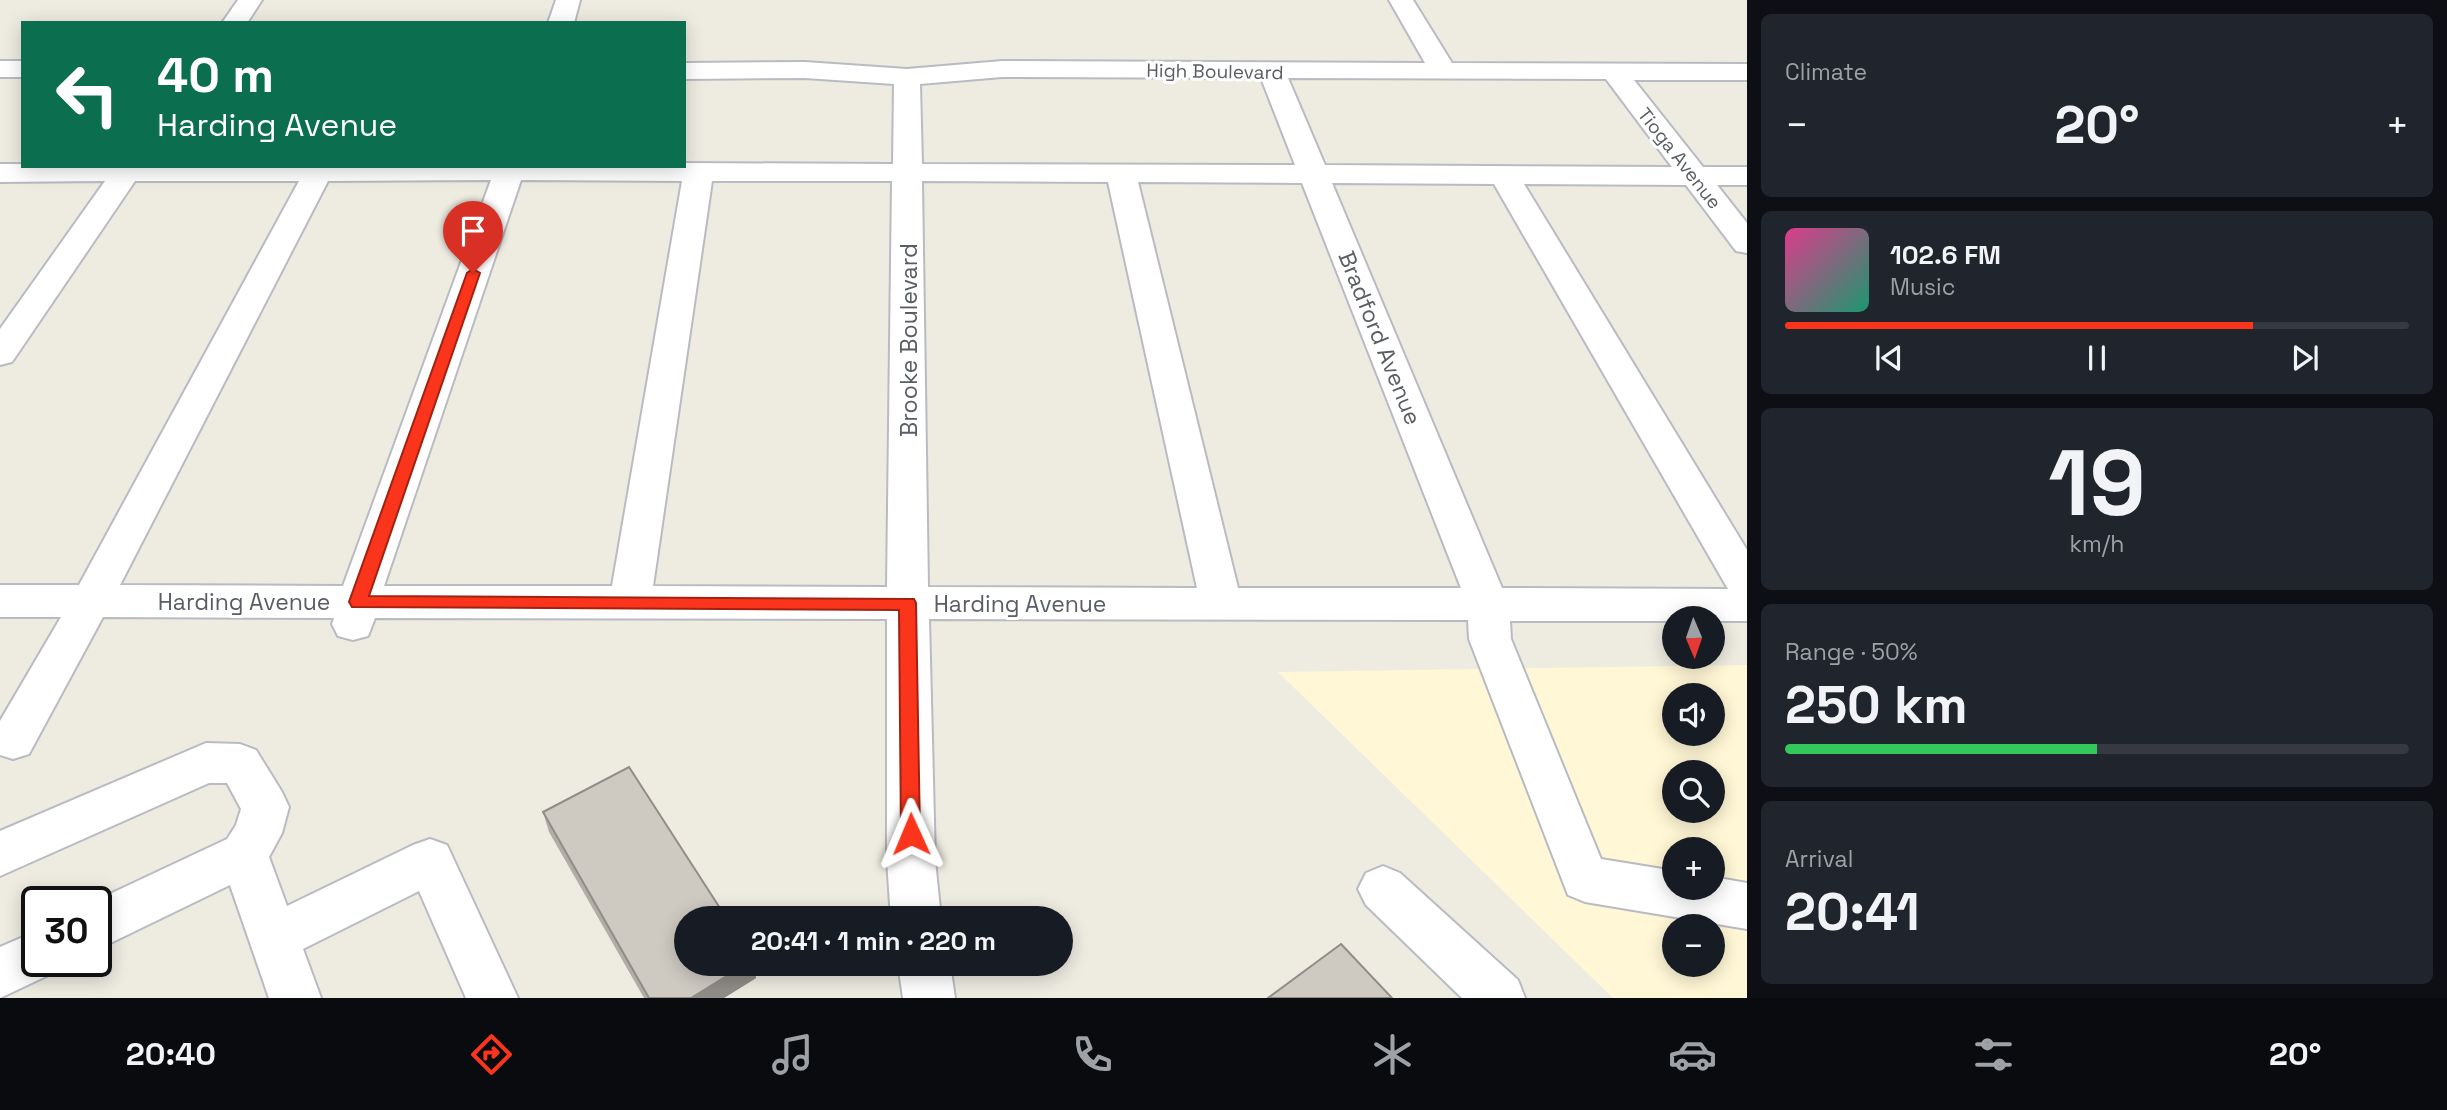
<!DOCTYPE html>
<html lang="en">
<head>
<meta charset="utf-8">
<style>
  body { margin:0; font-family:"Space Grotesk",sans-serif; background:#20242c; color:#f1f3f6; height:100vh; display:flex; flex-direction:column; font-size:26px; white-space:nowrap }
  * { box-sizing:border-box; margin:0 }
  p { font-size:23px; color:#9ea1a6 }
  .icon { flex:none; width:38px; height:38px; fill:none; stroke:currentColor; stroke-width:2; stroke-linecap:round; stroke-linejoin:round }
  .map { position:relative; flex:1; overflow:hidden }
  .details { display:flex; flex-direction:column; gap:14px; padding:14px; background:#0d0f14; width:700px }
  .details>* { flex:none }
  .top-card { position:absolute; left:21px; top:21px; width:665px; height:147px; border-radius:0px; box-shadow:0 4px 18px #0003; background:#0b6e4f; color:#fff; overflow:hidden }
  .needle { width:46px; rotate:178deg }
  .controls { position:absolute; left:1662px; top:606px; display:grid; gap:14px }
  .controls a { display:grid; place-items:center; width:63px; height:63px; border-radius:50%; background:#171b24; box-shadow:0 4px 18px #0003; font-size:35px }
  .speed { position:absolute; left:21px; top:886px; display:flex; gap:14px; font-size:35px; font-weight:700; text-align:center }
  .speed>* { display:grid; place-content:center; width:91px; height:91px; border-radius:50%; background:#171b24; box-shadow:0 4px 18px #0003; line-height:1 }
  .speed .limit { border:4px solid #111; border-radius:10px; background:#fff; color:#111 }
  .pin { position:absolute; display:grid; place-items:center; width:60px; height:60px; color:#fff; margin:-72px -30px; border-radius:50% 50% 50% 0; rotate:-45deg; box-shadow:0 0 7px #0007 }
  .pin .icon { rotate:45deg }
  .me { position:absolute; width:77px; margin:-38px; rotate:359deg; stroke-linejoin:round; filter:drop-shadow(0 0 5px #0008) }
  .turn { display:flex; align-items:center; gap:24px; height:147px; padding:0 21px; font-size:32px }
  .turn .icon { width:91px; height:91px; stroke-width:2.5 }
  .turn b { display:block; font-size:49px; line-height:60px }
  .big { font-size:52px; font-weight:700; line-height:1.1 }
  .details .tile { flex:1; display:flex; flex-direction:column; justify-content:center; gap:10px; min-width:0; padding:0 24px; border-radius:10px; background:#20242c }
  .details .dial { align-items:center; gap:0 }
  .dial b { font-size:91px; line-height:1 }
  .song { display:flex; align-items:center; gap:21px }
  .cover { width:84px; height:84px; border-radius:10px; background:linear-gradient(135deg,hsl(330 70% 55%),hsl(160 70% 35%)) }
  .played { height:7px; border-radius:4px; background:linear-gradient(90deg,#fa351b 75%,#363941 75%) }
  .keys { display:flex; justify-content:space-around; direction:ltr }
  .heat { display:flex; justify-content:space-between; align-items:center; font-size:38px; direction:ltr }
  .charge { height:10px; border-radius:5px; background:linear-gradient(90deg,#34c759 50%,#363941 0) }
  .trip { position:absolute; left:674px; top:906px; width:399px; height:70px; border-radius:35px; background:#171b24; box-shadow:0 4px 18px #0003; font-weight:700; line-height:70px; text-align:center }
  .menu { display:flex; height:112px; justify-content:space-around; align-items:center; background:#090b0e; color:#9ea1a6 }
  .menu .icon { width:49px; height:49px }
  .menu .active { color:#fa351b }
  .menu b { font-size:32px; color:#f1f3f6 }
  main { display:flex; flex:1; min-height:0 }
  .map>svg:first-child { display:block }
  .commercial { fill:#fff7d5; fill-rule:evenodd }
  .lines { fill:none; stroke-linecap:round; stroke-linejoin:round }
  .minor-casing { stroke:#b9bbc2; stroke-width:4 }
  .minor { fill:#fff; fill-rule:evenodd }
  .wall { fill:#b1aea7 }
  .shaded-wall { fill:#908d88 }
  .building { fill:#cecac2; stroke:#908d88; stroke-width:2 }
  .route { fill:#fa351b; stroke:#a22212; stroke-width:2 }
  .labels { text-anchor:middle; stroke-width:6; stroke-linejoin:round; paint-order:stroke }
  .far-street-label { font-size:19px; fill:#595d64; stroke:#fff }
  .street-label { font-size:23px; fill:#595d64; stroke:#fff }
</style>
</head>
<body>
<main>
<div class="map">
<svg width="1747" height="998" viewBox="0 0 1747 998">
  <rect width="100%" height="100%" fill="#eeece1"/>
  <!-- commercial -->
  <path class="commercial" d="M1747 665V998H1613L1278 672ZM1675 695H1713V733H1675ZM1675 772H1713V810H1675ZM1675 849H1713V887H1675ZM1675 926H1713V964H1675Z"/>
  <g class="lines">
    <defs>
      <path id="minor" d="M238 0H262L247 23H222Z
        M556 0H580L574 23H548Z
        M1389 0H1413L1452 63 1747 64V80H1634L1703 167H1747V185H1717L1747 223V253L1736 251 1686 185 1524 184 1747 550V621H1713V618H1675V621H1510L1511 639 1601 859 1675 871V887H1713V877L1747 883V929L1585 902 1568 895 1469 639 1468 620 929 619 935 860 941 919H891L887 860V619L375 618 368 636 353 640 338 636 332 624 334 618 103 617 29 754 13 759 0 755V721L61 617H0V585H79L299 181H135L12 362 0 365V329L105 181 0 182V164L684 166V163L893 164 894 84 805 78 684 79V63L805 62 907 69 1002 61 1425 63ZM1002 77 1261 78 1295 165 922 164 920 84ZM1288 78 1606 79 1672 167 1325 165ZM491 180 343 586 120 585 328 181ZM521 180 682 181 612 586H384ZM712 181H892L887 587 653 586ZM922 181 1108 182 1197 588 928 587ZM1138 182 1302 183 1461 588H1238ZM1332 183 1494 184 1728 589 1502 588Z
        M0 61H23V77H0Z
        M206 743 240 744 256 750 282 792 289 807 282 833 269 857 287 906 413 845 430 839 447 845 518 998H466L419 891 303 949 321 998H269L230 885 96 950 95 901 227 839 236 825 241 809 227 783H209L0 876V831Z
        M1383 866 1400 873 1518 980 1525 998H1462L1366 905 1358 889 1366 873Z
        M37 931V961H60L55 972 0 998V947Z
        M898 964H950L955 998H903Z"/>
    </defs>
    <!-- minor casing -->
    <use href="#minor" class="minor-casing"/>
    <!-- minor -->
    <use href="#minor" class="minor"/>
  </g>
  <!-- wall -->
  <path class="wall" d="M543 812 686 964H754L756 978 724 998H644L549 832Z"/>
  <!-- shaded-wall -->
  <path class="shaded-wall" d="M746 964H754L756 978 724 998H691Z"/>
  <!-- building -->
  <path class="building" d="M629 767 727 919H686V964H746L691 998H649L543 812Z
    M1341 944 1392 998H1268Z"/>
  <!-- route -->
  <path class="route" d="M473 269 480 273 369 596 914 599 916 603 920 834 918 840 911 843 904 840 901 834 899 610 352 607 349 602 467 273Z"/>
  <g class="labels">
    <!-- far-street labels -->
    <g class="far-street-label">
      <text transform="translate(1215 71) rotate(1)" y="7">High Boulevard</text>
      <text transform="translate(1680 158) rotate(52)" y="7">Tioga Avenue</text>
    </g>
    <!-- street labels -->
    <g class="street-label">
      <text transform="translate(1380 338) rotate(68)" y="8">Bradford Avenue</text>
      <text transform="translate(909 340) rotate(-90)" y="8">Brooke Boulevard</text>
      <text x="244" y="610">Harding Avenue</text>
      <text x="1020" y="612">Harding Avenue</text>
    </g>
  </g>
</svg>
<div class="controls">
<a><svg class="needle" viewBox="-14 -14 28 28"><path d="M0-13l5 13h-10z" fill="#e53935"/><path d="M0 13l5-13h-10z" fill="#9ea1a6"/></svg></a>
<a><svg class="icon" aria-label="sound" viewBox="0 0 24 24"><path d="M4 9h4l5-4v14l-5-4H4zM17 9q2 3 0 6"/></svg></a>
<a><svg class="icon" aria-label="search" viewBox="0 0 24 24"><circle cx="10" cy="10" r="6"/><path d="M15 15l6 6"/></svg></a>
<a>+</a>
<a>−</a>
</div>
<div class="speed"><div class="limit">30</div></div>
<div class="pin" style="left:473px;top:273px;background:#d93025"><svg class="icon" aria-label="arrive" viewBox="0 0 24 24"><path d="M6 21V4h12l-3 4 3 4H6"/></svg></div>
<svg class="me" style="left:911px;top:834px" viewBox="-20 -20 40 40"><path d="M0-17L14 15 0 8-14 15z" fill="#fa351b" stroke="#fff" stroke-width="4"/></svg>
<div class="trip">20:41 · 1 min · 220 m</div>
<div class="top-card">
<div class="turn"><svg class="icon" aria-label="left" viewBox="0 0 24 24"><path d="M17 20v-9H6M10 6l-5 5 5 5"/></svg><div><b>40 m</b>Harding Avenue</div></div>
</div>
</div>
<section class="details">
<div class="tile"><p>Climate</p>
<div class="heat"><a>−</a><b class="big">20°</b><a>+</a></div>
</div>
<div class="tile">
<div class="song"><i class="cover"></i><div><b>102.6 FM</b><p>Music</p></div></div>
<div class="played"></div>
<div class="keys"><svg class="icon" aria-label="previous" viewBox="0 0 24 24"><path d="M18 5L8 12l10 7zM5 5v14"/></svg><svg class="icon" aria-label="pause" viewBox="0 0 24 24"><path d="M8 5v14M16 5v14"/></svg><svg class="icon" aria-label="next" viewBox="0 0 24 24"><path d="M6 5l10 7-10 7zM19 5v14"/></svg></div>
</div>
<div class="tile dial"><b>19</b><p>km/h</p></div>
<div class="tile"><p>Range · 50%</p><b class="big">250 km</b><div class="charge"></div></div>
<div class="tile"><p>Arrival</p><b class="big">20:41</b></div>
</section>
</main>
<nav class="menu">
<b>20:40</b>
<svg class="icon active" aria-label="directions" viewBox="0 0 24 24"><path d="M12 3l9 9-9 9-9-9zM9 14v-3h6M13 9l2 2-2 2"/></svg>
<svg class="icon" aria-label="music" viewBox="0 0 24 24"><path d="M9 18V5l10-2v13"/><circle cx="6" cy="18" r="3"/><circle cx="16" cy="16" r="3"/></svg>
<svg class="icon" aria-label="phone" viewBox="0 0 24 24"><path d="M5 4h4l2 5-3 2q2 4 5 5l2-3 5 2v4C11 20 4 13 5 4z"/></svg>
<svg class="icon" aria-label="climate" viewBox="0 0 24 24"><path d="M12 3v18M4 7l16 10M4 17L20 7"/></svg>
<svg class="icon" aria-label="car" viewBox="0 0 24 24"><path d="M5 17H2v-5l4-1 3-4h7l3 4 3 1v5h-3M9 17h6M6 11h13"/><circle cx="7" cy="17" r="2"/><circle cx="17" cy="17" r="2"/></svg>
<svg class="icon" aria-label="filters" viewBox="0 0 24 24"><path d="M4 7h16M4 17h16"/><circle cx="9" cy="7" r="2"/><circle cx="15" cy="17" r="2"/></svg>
<b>20°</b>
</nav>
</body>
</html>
